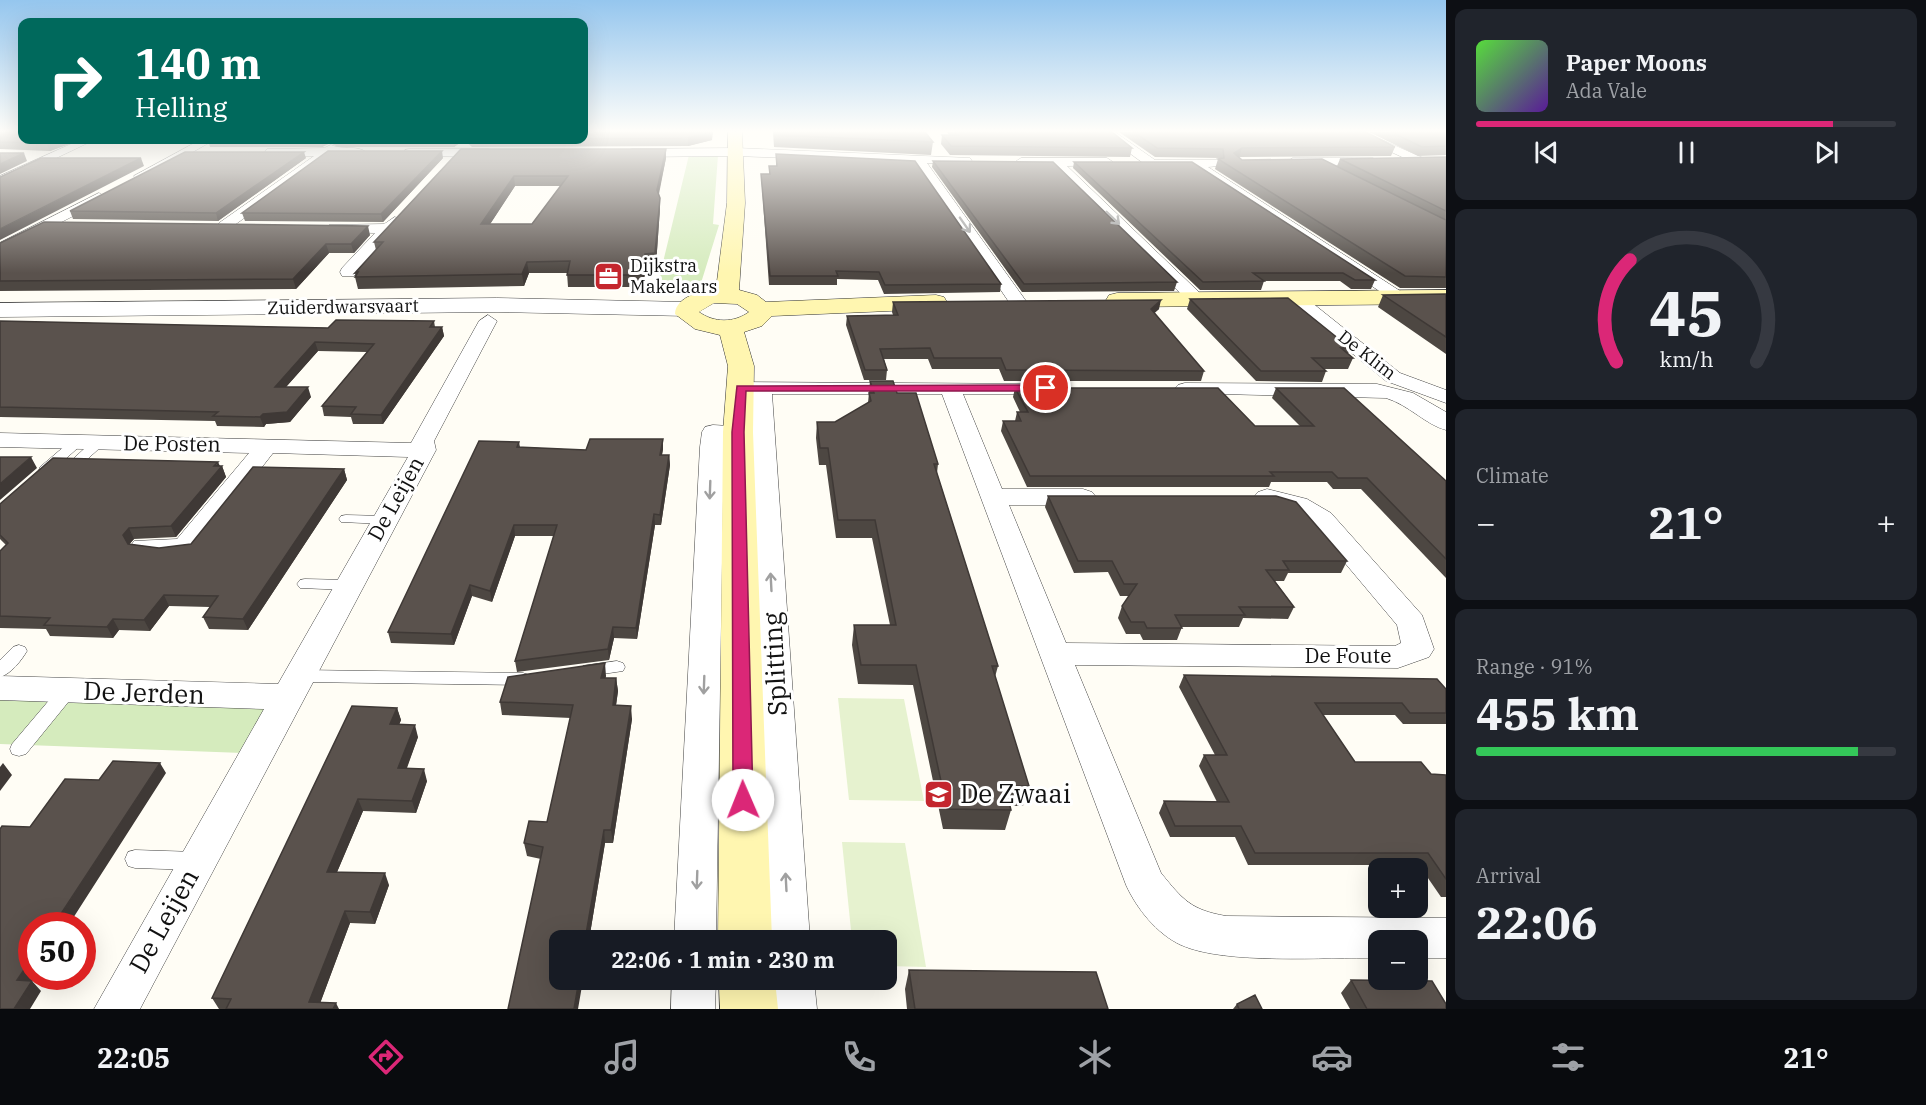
<!DOCTYPE html>
<html lang="en">
<head>
<meta charset="utf-8">
<style>
  body { margin:0; font-family:"IBM Plex Serif",serif; background:#20242c; color:#f1f3f6; height:100vh; display:flex; flex-direction:column; font-size:22px; white-space:nowrap }
  * { box-sizing:border-box; margin:0 }
  p { font-size:20px; color:#9ea1a6 }
  .icon { flex:none; width:33px; height:33px; fill:none; stroke:currentColor; stroke-width:2; stroke-linecap:round; stroke-linejoin:round }
  .map { position:relative; flex:1; overflow:hidden }
  .side { display:flex; flex-direction:column; gap:9px; padding:9px; background:#0d0f14; width:480px }
  .side>* { flex:none }
  .banner { position:absolute; left:18px; top:18px; width:570px; height:126px; border-radius:12px; box-shadow:0 6px 24px #0002; background:#00695c; color:#fff; overflow:hidden }
  .buttons { position:absolute; left:1368px; top:858px; display:grid; gap:12px }
  .buttons a { display:grid; place-items:center; width:60px; height:60px; border-radius:12px; background:#171b24; box-shadow:0 6px 24px #0002; font-size:30px }
  .speed { position:absolute; left:18px; top:912px; display:flex; gap:12px; font-size:30px; font-weight:700; text-align:center }
  .speed>* { display:grid; place-content:center; width:78px; height:78px; border-radius:50%; background:#171b24; box-shadow:0 6px 24px #0002; line-height:1 }
  .speed .limit { border:9px solid #d22; background:#fff; color:#111 }
  .pin { position:absolute; display:grid; place-items:center; width:51px; height:51px; color:#fff; margin:-26px; border:3px solid #fff; border-radius:50%; box-shadow:0 2px 6px #0007 }
  .me { position:absolute; width:66px; margin:-33px; rotate:359deg; stroke-linejoin:round; filter:drop-shadow(0 0 4px #0008) }
  .turn { display:flex; align-items:center; gap:21px; height:126px; padding:0 18px; font-size:27px }
  .turn .icon { width:78px; height:78px; stroke-width:2.5 }
  .turn b { display:block; font-size:42px; line-height:51px }
  .big { font-size:45px; font-weight:700; line-height:1.1 }
  .side .card { flex:1; display:flex; flex-direction:column; justify-content:center; gap:9px; min-width:0; padding:0 21px; border-radius:12px; background:#20242c }
  .side .dial { align-items:center; gap:0 }
  .dial svg { height:156px; overflow:visible; fill:none; stroke:#363941; stroke-width:7; stroke-linecap:round; text-anchor:middle }
  .dial text { fill:#f1f3f6; stroke:none }
  .song { display:flex; align-items:center; gap:18px }
  .cover { width:72px; height:72px; border-radius:9px; background:linear-gradient(135deg,hsl(110 70% 55%),hsl(270 70% 35%)) }
  .played { height:6px; border-radius:3px; background:linear-gradient(90deg,#db2777 85%,#363941 85%) }
  .keys { display:flex; justify-content:space-around; direction:ltr }
  .heat { display:flex; justify-content:space-between; align-items:center; font-size:33px; direction:ltr }
  .charge { height:9px; border-radius:4px; background:linear-gradient(90deg,#34c759 91%,#363941 0) }
  .trip { position:absolute; left:549px; top:930px; width:348px; height:60px; border-radius:12px; background:#171b24; box-shadow:0 6px 24px #0002; font-weight:700; line-height:60px; text-align:center }
  .dock { display:flex; height:96px; justify-content:space-around; align-items:center; background:#090b0e; color:#9ea1a6 }
  .dock .icon { width:42px; height:42px }
  .dock .active { color:#db2777 }
  .dock b { font-size:27px; color:#f1f3f6 }
  main { display:flex; flex:1; min-height:0 }
  .map>svg:first-child { display:block }
  .green { fill:#d5ebbd }
  .pitch { fill:#e6f2cf }
  .lines { fill:none; stroke-linecap:round; stroke-linejoin:round }
  .service-casing { stroke:#444; stroke-width:1 }
  .minor-casing { stroke:#444; stroke-width:1 }
  .tertiary-casing { stroke:#444; stroke-width:1 }
  .secondary-casing { stroke:#333; stroke-width:1 }
  .service { fill:#fff; fill-rule:evenodd }
  .minor { fill:#fff; fill-rule:evenodd }
  .tertiary { fill:#fff; fill-rule:evenodd }
  .secondary { fill:#fff6b0; fill-rule:evenodd }
  .wall { fill:#4d4742; fill-rule:evenodd }
  .shaded-wall { fill:#3f3936 }
  .building { fill:#5a524d; stroke:#3f3936; stroke-width:1.5; fill-rule:evenodd }
  .oneway { stroke:#a0a0a0 }
  .route { fill:#db2777; stroke:#8e194d; stroke-width:1.5 }
  .labels { text-anchor:middle; stroke-width:6; stroke-linejoin:round; paint-order:stroke }
  .far-poi-label { font-size:18px; fill:#111; stroke:#fff; text-anchor:start }
  .far-street-label { font-size:18px; fill:#111; stroke:#fff }
  .street-label { font-size:21px; fill:#111; stroke:#fff }
  .near-street-label { font-size:26px; fill:#111; stroke:#fff }
  .near-poi-label { font-size:26px; fill:#111; stroke:#fff; text-anchor:start }
</style>
</head>
<body>
<main>
<div class="map">
<svg width="1446" height="1009" viewBox="0 0 1446 1009">
  <rect width="100%" height="100%" fill="#fffdf5"/>
  <!-- green -->
  <path class="green" d="M689 155H718L713 224 719 225 701 283 664 293 657 287Z
    M0 699 268 709 243 753 0 744Z"/>
  <!-- pitch -->
  <path class="pitch" d="M838 698 904 699 924 801 849 800Z
    M842 842 905 843 926 967 887 966 886 940H852Z"/>
  <g class="lines">
    <defs>
      <path id="service" d="M77 438 81 439 83 442 81 445 50 473H40L39 470 40 467 73 439Z
        M99 438 103 439 105 442 103 445 82 464H74L72 461 74 458 95 439Z
        M346 515 385 516 392 520 385 524 341 522 339 519 341 516Z
        M305 579 349 580 354 581 357 585 354 589 349 590 300 588 297 584 300 580Z
        M19 645 25 647 27 651C21 661 11 674 0 677V660L13 647Z
        M617 661 623 663 625 667 623 671 589 676 583 674 581 670 583 666Z
        M300 670 523 673 529 675 532 679 529 683 523 685 300 682 294 680 292 676 294 672Z
        M68 684 74 685 77 690 74 695 26 754 19 756 12 754 10 749 12 744 62 685Z
        M135 850 196 852 203 854 206 861 203 868 196 870 135 868 128 866 125 859 128 852Z"/>
      <path id="minor" d="M1101 132H1115L1155 160H1219V166L1208 167 1411 298 1408 302H1396L1191 167 1146 165Z
        M1348 132H1364L1446 168V177Z
        M80 140H94L0 185V176Z
        M200 140H214L145 179H135L134 176Z
        M331 145C341 150 357 145 366 152L360 156H330L229 229H219L217 226 219 223 314 156H271L265 152 267 149 324 148Z
        M736 148 970 158 972 161 966 165 927 163 1026 301 1023 305H1011L914 163 736 156 631 157 625 153 631 149Z
        M409 149H489L495 153 489 157 405 156V150Z
        M1107 158 1113 162 1111 165 1067 166 1202 295 1205 299 1202 303H1190L1053 166H1021L1015 162 1021 158Z
        M1293 158H1373L1379 162 1373 166 1289 165 1287 162Z
        M99 193 106 197 104 200 0 254V243Z
        M395 217 402 221 354 276H342L340 272 342 268 375 233 334 232 329 231 327 228 329 225 384 224Z
        M1295 293 1301 294 1400 373 1446 390V403L1386 381 1289 302 1286 298Z
        M488 315 497 321 434 441 436 450 140 1009H94L264 709 0 700V676L278 684 408 457 273 453 194 554C176 559 152 558 134 553L130 547 134 541 177 539 249 453 0 447V433L411 443 479 321Z
        M740 382 1056 384 1060 388 1056 392 1049 394H963L1002 489H1083L1092 492 1096 497 1092 502 1083 505H1009L1066 643 1395 646 1401 643 1397 625 1313 525 1289 510 1258 502 1254 497 1258 492 1267 489 1307 499 1331 513 1422 615 1434 649 1429 657 1398 668 1075 665 1161 873C1183 900 1191 910 1226 916L1446 918V958H1418V940H1378V958C1327 957 1225 965 1181 945 1157 934 1137 909 1126 885L942 394H772L810 940H768L751 394 733 392 729 388 733 384Z
        M1185 383 1377 384 1413 393 1446 412V430C1426 425 1409 405 1386 398L1178 393 1174 389 1178 385Z
        M713 425 746 427 749 432 746 437 724 439 716 940H674L700 447 702 432 705 427Z
        M672 980H716L715 1009H671Z
        M770 980H814L817 1009H773Z"/>
      <path id="tertiary" d="M497 298 687 302 695 304 698 309 695 314 687 316 497 312 0 317V303Z"/>
      <path id="secondary" d="M728 132H742L745 203 739 290 757 295 766 302 936 295 944 297 947 302 944 307 936 309 772 316 762 326 744 332 754 366 753 432 772 940H718L723 432 728 366 720 335 695 329 675 314C676 296 702 291 716 289L727 203ZM714 303 737 304 749 312C734 323 714 323 699 312Z
        M1446 290V304L1117 307 1109 305 1106 300 1109 295 1117 293Z
        M719 980H775L778 1009H720Z"/>
    </defs>
    <!-- service casing -->
    <use href="#service" class="service-casing"/>
    <!-- minor casing -->
    <use href="#minor" class="minor-casing"/>
    <!-- tertiary casing -->
    <use href="#tertiary" class="tertiary-casing"/>
    <!-- secondary casing -->
    <use href="#secondary" class="secondary-casing"/>
    <!-- service -->
    <use href="#service" class="service"/>
    <!-- minor -->
    <use href="#minor" class="minor"/>
    <!-- tertiary -->
    <use href="#tertiary" class="tertiary"/>
    <!-- secondary -->
    <use href="#secondary" class="secondary"/>
  </g>
  <!-- wall -->
  <path class="wall" d="M0 132 22 140H80L50 151 0 149Z
    M584 132 712 140 688 146 472 147 464 140 454 147H338L330 143 322 147H210L208 140H584Z
    M773 132H925L933 142 931 155 774 147Z
    M947 132H1112L1132 148 1130 157 950 155 941 144 942 135H949Z
    M1119 132H1366L1395 147 1391 156 1239 157 1242 160 1337 166 1340 159 1446 157V288H1400L1215 169 1218 159 1221 158 1155 157Z
    M1369 132H1446V155L1418 156Z
    M461 149H666V158L659 194 660 208 656 265H646L643 287H568L567 273H529L524 286 358 289 355 277 356 276 355 273 376 250 374 242ZM515 186H561L532 224H490Z
    M776 154 1001 284 1000 292 884 294 878 280 837 279V285H769L761 174H769V166H776Z
    M306 158 218 221 73 219 70 211Z
    M443 158 383 222 245 221 242 213Z
    M933 161 1177 282 1174 291 1022 292 932 167Z
    M1074 162 1375 280 1371 289H1351L1340 281H1264L1261 290H1200L1073 168Z
    M370 235 354 253H329L296 289 0 291V243Z
    M1446 294V354L1378 307 1383 295Z
    M1190 299 1350 348 1348 354 1353 358 1348 369H1324L1326 371 1322 382 1256 381 1187 309Z
    M893 302 1159 309 1154 313 1204 371 1201 381H1004L999 369H932L928 359H884L887 370 886 380H864L846 325 847 316 893 315 892 312Z
    M0 321 328 328 434 321 435 327H442L444 336 383 424H353L351 417 324 416 322 406 367 352 318 351 286 387 311 397 290 422 266 424 264 427 217 426 215 421 0 417Z
    M870 381 897 393 938 464 937 473 998 666 995 677 1029 786 1023 806H1010L1011 810 1005 830 943 829 913 685 858 684 852 645 854 625H890L872 538H836L826 465H819L816 438 817 422H835L868 403Z
    M1015 388 1255 426H1300L1272 398 1276 388 1446 481V578L1361 489H1333L1327 482H1271L1269 487H1027L1001 431 1003 421H1015L1017 412H1020L1013 397Z
    M519 442 520 447 586 450 663 449 662 455H669L670 465 661 525H655L637 639 614 638 609 660 517 672 515 661 554 536H515L492 602 472 596 454 645 391 643 388 632Z
    M220 466H222L226 477 176 537 134 539 129 544 159 548 191 544 344 469 347 480 248 630 209 629 203 617 210 607 169 606 150 631 119 630 113 638 50 636 46 629 0 628V551L6 545 0 539V504Z
    M1048 496 1347 561 1341 573H1288L1284 581H1275L1294 607 1288 619 1243 618 1239 627H1182L1177 640H1143L1140 634H1126L1118 618 1122 606 1129 596H1120L1108 572 1074 573 1045 507Z
    M1184 675 1446 689V724H1403L1395 715H1323L1355 762 1431 774 1446 775V897H1441L1419 865H1248L1235 837H1170L1159 813 1164 801 1217 802 1199 766 1204 755H1215L1179 687Z
    M606 676 605 678H616L618 691 616 706 632 719 613 843H605L589 940H560L541 859 527 856 524 843 547 822 571 718 502 715 500 702Z
    M397 708 401 720 399 725 418 737 407 768 427 781 416 813 363 811 337 872 389 885 375 924 350 923 320 1003 339 1009H219L212 998Z
    M909 970 1108 1009H907L905 989Z
    M1351 980 1446 1009H1350L1341 993Z
    M1237 1004 1262 1009H1233Z"/>
  <!-- shaded-wall -->
  <path class="shaded-wall" d="M713 132 712 140 688 146V138Z
    M56 140H80L50 151 46 143Z
    M321 140H329L330 143 322 147Z
    M453 140H464L454 147Z
    M1242 148 1239 157 1231 162 1234 153Z
    M666 149V158L657 200V190Z
    M442 151 443 158 383 222 381 214Z
    M304 152 306 158 218 221 216 213Z
    M24 153 27 161 0 174V164Z
    M141 158 144 166 0 240V229Z
    M514 176 515 186 483 235 481 224Z
    M660 198V208L656 265 655 253Z
    M368 226 370 235 354 253 351 244Z
    M326 244 329 253 296 289 293 279Z
    M645 254 646 265 643 287 642 275Z
    M527 262 529 273 524 286 522 274Z
    M1161 300 1159 309 1148 319 1151 309Z
    M442 327 444 336 383 424 381 415Z
    M315 342 318 351 278 396 275 387Z
    M308 387 311 397 290 422 266 424 264 427 260 417 263 414Z
    M663 439V449L660 465V455Z
    M669 455 670 465 661 525 660 515Z
    M31 457 37 468 0 500V484Z
    M218 462 221 468 222 466 226 477 176 537 171 526Z
    M344 469 347 480 248 630 243 619Z
    M654 514 655 525 637 639 636 628Z
    M514 525 515 536 492 602 490 591Z
    M129 528 134 539 128 546 123 535Z
    M470 585 472 596 454 645 451 634Z
    M164 595 169 606 150 631 144 620Z
    M113 619 119 630 113 638 107 627Z
    M613 627 614 638 609 660 608 649Z
    M605 663 606 676 603 691 601 678Z
    M616 678 618 691 614 718 613 705Z
    M631 706 632 719 613 843 611 830Z
    M397 708 401 720 394 736 390 724Z
    M415 725 418 737 402 780 398 768Z
    M3 763 12 775 0 791V767Z
    M160 763 166 773 68 926H53Z
    M424 769 427 781 416 813 412 801Z
    M358 799 363 811 332 884 327 872Z
    M604 830 605 843 589 940H585Z
    M385 873 389 885 375 924 370 912Z
    M345 911 350 923 318 1009 309 1002Z
    M32 958V976H35L32 981 41 991 30 1009H14L17 980Z
    M579 980H583L578 1009H574Z
    M336 1003 339 1009H333Z"/>
  <!-- building -->
  <path class="building" d="M0 132H22V140H56L46 143 0 142Z
    M584 132H712L688 138 584 139Z
    M774 132H925L933 142 775 135Z
    M955 132H1112L1132 148 951 146 942 135H958Z
    M1134 132H1366L1395 147 1242 148 1234 153 1242 160 1322 159 1446 220V277L1405 276 1218 159 1224 158 1223 149 1157 148Z
    M1391 132H1446V146L1422 147Z
    M461 149H666L657 190 660 198 655 253 645 254 642 275H567L570 261 527 262 522 274 355 277 358 272 355 273 383 242H374ZM514 176H568L532 224H481Z
    M328 151H442L381 214 242 213Z
    M185 152H304L216 213 70 211Z
    M0 153H24L0 164Z
    M776 154 915 161 1001 284 885 285 879 272 836 271 838 276H770L761 174H770L769 166H777Z
    M1446 157V211L1340 159Z
    M41 158H141L0 229V177Z
    M933 161 1053 162 1177 282 1024 284Z
    M1074 162H1192L1375 280H1355L1343 273H1253L1264 281 1203 282Z
    M44 222 368 226 351 244H326L293 279 0 281V243Z
    M1446 294V337L1383 295Z
    M1288 298 1350 348H1341L1353 358H1312L1326 371H1261L1190 299Z
    M1161 300 1151 309 1204 371 1006 370 1001 358H934L930 348 880 349 887 370H865L847 316 898 315 893 302Z
    M336 320 434 321 430 327H442L381 415 351 414 356 407 322 406 374 344 315 342 275 387H308L287 412 263 414 260 417 213 416 218 412 0 407V321L328 328Z
    M870 381H893L897 393H916L938 464H934L998 666H992L1029 786H1005L1011 810 947 809 916 665H861L854 625H896L875 520H838L828 448H820L817 422H835L871 401 869 393H874Z
    M1015 388H1218L1255 426H1314L1276 388H1344L1446 481V559L1367 478H1338L1332 472H1270L1274 476H1030L1003 421H1021L1017 412H1028Z
    M590 439H663L660 455H669L660 515 654 514 636 628 613 627 608 649 515 661 557 525H514L490 591 470 585 451 634 388 632 479 441 519 442 517 447 586 450Z
    M0 457H31L0 484Z
    M53 458 218 462 214 466H222L171 526 129 528 123 535 128 544 159 548 191 544 253 467 344 469 243 619 203 617 218 596 164 595 144 620 113 619 107 627 44 625 50 618 0 616V551L8 543 0 535V504Z
    M1048 496H1276L1296 502 1347 561H1283L1289 570H1266L1294 607H1239L1245 615H1175L1182 628H1147L1144 622H1131L1122 606 1137 584H1124L1112 561H1078Z
    M605 663 601 678H616L613 705 631 706 611 830H604L585 940H560V980H579L574 1009H508L543 847 524 843 529 821 547 822 573 705 500 702 508 677Z
    M1184 675 1437 679 1446 689V713H1410L1402 703H1315L1355 762H1421L1431 774 1446 775V879L1428 853H1255L1241 826H1175L1164 801 1229 802 1204 755H1227Z
    M352 706 397 708 390 724 415 725 398 768 424 769 412 801 358 799 327 872 385 873 370 912 345 911 309 1002 336 1003 333 1009H226L231 999 212 998Z
    M113 761 160 763 53 926H32V958L17 980 32 981 14 1009H0V829L2 826 30 827 65 779 99 780Z
    M909 970 1096 972 1108 1009H915Z
    M1351 980 1432 981 1446 1004V1009H1367Z
    M1255 995 1262 1009H1239L1237 1004Z"/>
  <!-- one-way arrows -->
  <defs><path id="oneway-shaft" d="M-6 0H5M1.5-3L5.5 0L1.5 3" fill="none" stroke-width="1.6" stroke-linecap="round" stroke-linejoin="round" transform="scale(1.5)"/></defs>
  <g class="oneway">
    <use href="#oneway-shaft" transform="translate(1113 218) rotate(44)"/>
    <use href="#oneway-shaft" transform="translate(965 225) rotate(55)"/>
    <use href="#oneway-shaft" transform="translate(710 490) rotate(92)"/>
    <use href="#oneway-shaft" transform="translate(771 582) rotate(-93)"/>
    <use href="#oneway-shaft" transform="translate(704 685) rotate(92)"/>
    <use href="#oneway-shaft" transform="translate(697 880) rotate(92)"/>
    <use href="#oneway-shaft" transform="translate(786 882) rotate(-93)"/>
  </g>
  <!-- sky -->
  <linearGradient id="sky" x2="0" y2="1"><stop stop-color="#95c6ee"/><stop offset="0.48" stop-color="#fffefa"/><stop offset="1" stop-color="#fffefa" stop-opacity="0"/></linearGradient>
  <rect width="1446" height="273" fill="url(#sky)"/>
  <!-- route -->
  <path class="route" d="M1046 385 1052 388 1050 391H746L744 432 753 800 750 806 743 808 736 806 733 800 732 432 737 386Z"/>
  <!-- icons -->
  <defs>
    <symbol id="office-square" viewBox="-11 -11 22 22"><rect x="-9" y="-9" width="18" height="18" rx="4" fill="#c4262e" stroke="#fff"/><path d="M-6-3h4V-5.5h4V-3h4V5H-6ZM-1-4.5V-3h2v-1.5ZM-6 0V1H6V0Z" fill="#fff"/></symbol>
    <symbol id="school-square" viewBox="-11 -11 22 22"><rect x="-9" y="-9" width="18" height="18" rx="4" fill="#c4262e" stroke="#fff"/><path d="M0-5L7-2L0 1L-7-2ZM-4 1L0 2.5L4 1V4Q0 6-4 4Z" fill="#fff"/></symbol>
  </defs>
  <g fill-rule="evenodd">
    <use href="#office-square" x="592" y="260" width="33" height="33"/>
    <use href="#school-square" x="922" y="778" width="33" height="33"/>
  </g>
  <g class="labels">
    <!-- far-poi labels -->
    <g class="far-poi-label">
      <text x="630" y="272">Dijkstra<tspan x="630" dy="21">Makelaars</tspan></text>
    </g>
    <!-- far-street labels -->
    <g class="far-street-label">
      <text transform="translate(343 307) rotate(-1)" y="6">Zuiderdwarsvaart</text>
      <text transform="translate(1367 355) rotate(38)" y="6">De Klim</text>
    </g>
    <!-- street labels -->
    <g class="street-label">
      <text transform="translate(172 444) rotate(1)" y="7">De Posten</text>
      <text transform="translate(396 499) rotate(-61)" y="7">De Leijen</text>
      <text x="1348" y="663">De Foute</text>
    </g>
    <!-- near-street labels -->
    <g class="near-street-label">
      <text transform="translate(775 664) rotate(-93)" y="9">Splitting</text>
      <text transform="translate(144 693) rotate(2)" y="9">De Jerden</text>
      <text transform="translate(164 921) rotate(-61)" y="9">De Leijen</text>
    </g>
    <!-- near-poi labels -->
    <g class="near-poi-label">
      <text x="960" y="803">De Zwaai</text>
    </g>
  </g>
</svg>
<div class="buttons">
<a>+</a>
<a>−</a>
</div>
<div class="speed"><div class="limit">50</div></div>
<div class="pin" style="left:1046px;top:388px;background:#d93025"><svg class="icon" aria-label="arrive" viewBox="0 0 24 24"><path d="M6 21V4h12l-3 4 3 4H6"/></svg></div>
<svg class="me" style="left:743px;top:800px" viewBox="-20 -20 40 40"><circle r="19" fill="#fff"/><path d="M0-13L10 11 0 6-10 11z" fill="#db2777"/></svg>
<div class="trip">22:06 · 1 min · 230 m</div>
<div class="banner">
<div class="turn"><svg class="icon" aria-label="right" viewBox="0 0 24 24"><path d="M7 20v-9h11M14 6l5 5-5 5"/></svg><div><b>140 m</b>Helling</div></div>
</div>
</div>
<section class="side">
<div class="card">
<div class="song"><i class="cover"></i><div><b>Paper Moons</b><p>Ada Vale</p></div></div>
<div class="played"></div>
<div class="keys"><svg class="icon" aria-label="previous" viewBox="0 0 24 24"><path d="M18 5L8 12l10 7zM5 5v14"/></svg><svg class="icon" aria-label="pause" viewBox="0 0 24 24"><path d="M8 5v14M16 5v14"/></svg><svg class="icon" aria-label="next" viewBox="0 0 24 24"><path d="M6 5l10 7-10 7zM19 5v14"/></svg></div>
</div>
<div class="card dial"><svg viewBox="0 0 100 80">
<path d="M14 69A42 42 0 1 1 86 69"/>
<path d="M14 69A42 42 0 0 1 21 17" stroke="#db2777"/>
<text x="50" y="56" font-size="32" font-weight="700">45</text>
<text x="50" y="72" font-size="11">km/h</text>
</svg></div>
<div class="card"><p>Climate</p>
<div class="heat"><a>−</a><b class="big">21°</b><a>+</a></div>
</div>
<div class="card"><p>Range · 91%</p><b class="big">455 km</b><div class="charge"></div></div>
<div class="card"><p>Arrival</p><b class="big">22:06</b></div>
</section>
</main>
<nav class="dock">
<b>22:05</b>
<svg class="icon active" aria-label="directions" viewBox="0 0 24 24"><path d="M12 3l9 9-9 9-9-9zM9 14v-3h6M13 9l2 2-2 2"/></svg>
<svg class="icon" aria-label="music" viewBox="0 0 24 24"><path d="M9 18V5l10-2v13"/><circle cx="6" cy="18" r="3"/><circle cx="16" cy="16" r="3"/></svg>
<svg class="icon" aria-label="phone" viewBox="0 0 24 24"><path d="M5 4h4l2 5-3 2q2 4 5 5l2-3 5 2v4C11 20 4 13 5 4z"/></svg>
<svg class="icon" aria-label="climate" viewBox="0 0 24 24"><path d="M12 3v18M4 7l16 10M4 17L20 7"/></svg>
<svg class="icon" aria-label="car" viewBox="0 0 24 24"><path d="M5 17H2v-5l4-1 3-4h7l3 4 3 1v5h-3M9 17h6M6 11h13"/><circle cx="7" cy="17" r="2"/><circle cx="17" cy="17" r="2"/></svg>
<svg class="icon" aria-label="filters" viewBox="0 0 24 24"><path d="M4 7h16M4 17h16"/><circle cx="9" cy="7" r="2"/><circle cx="15" cy="17" r="2"/></svg>
<b>21°</b>
</nav>
</body>
</html>
